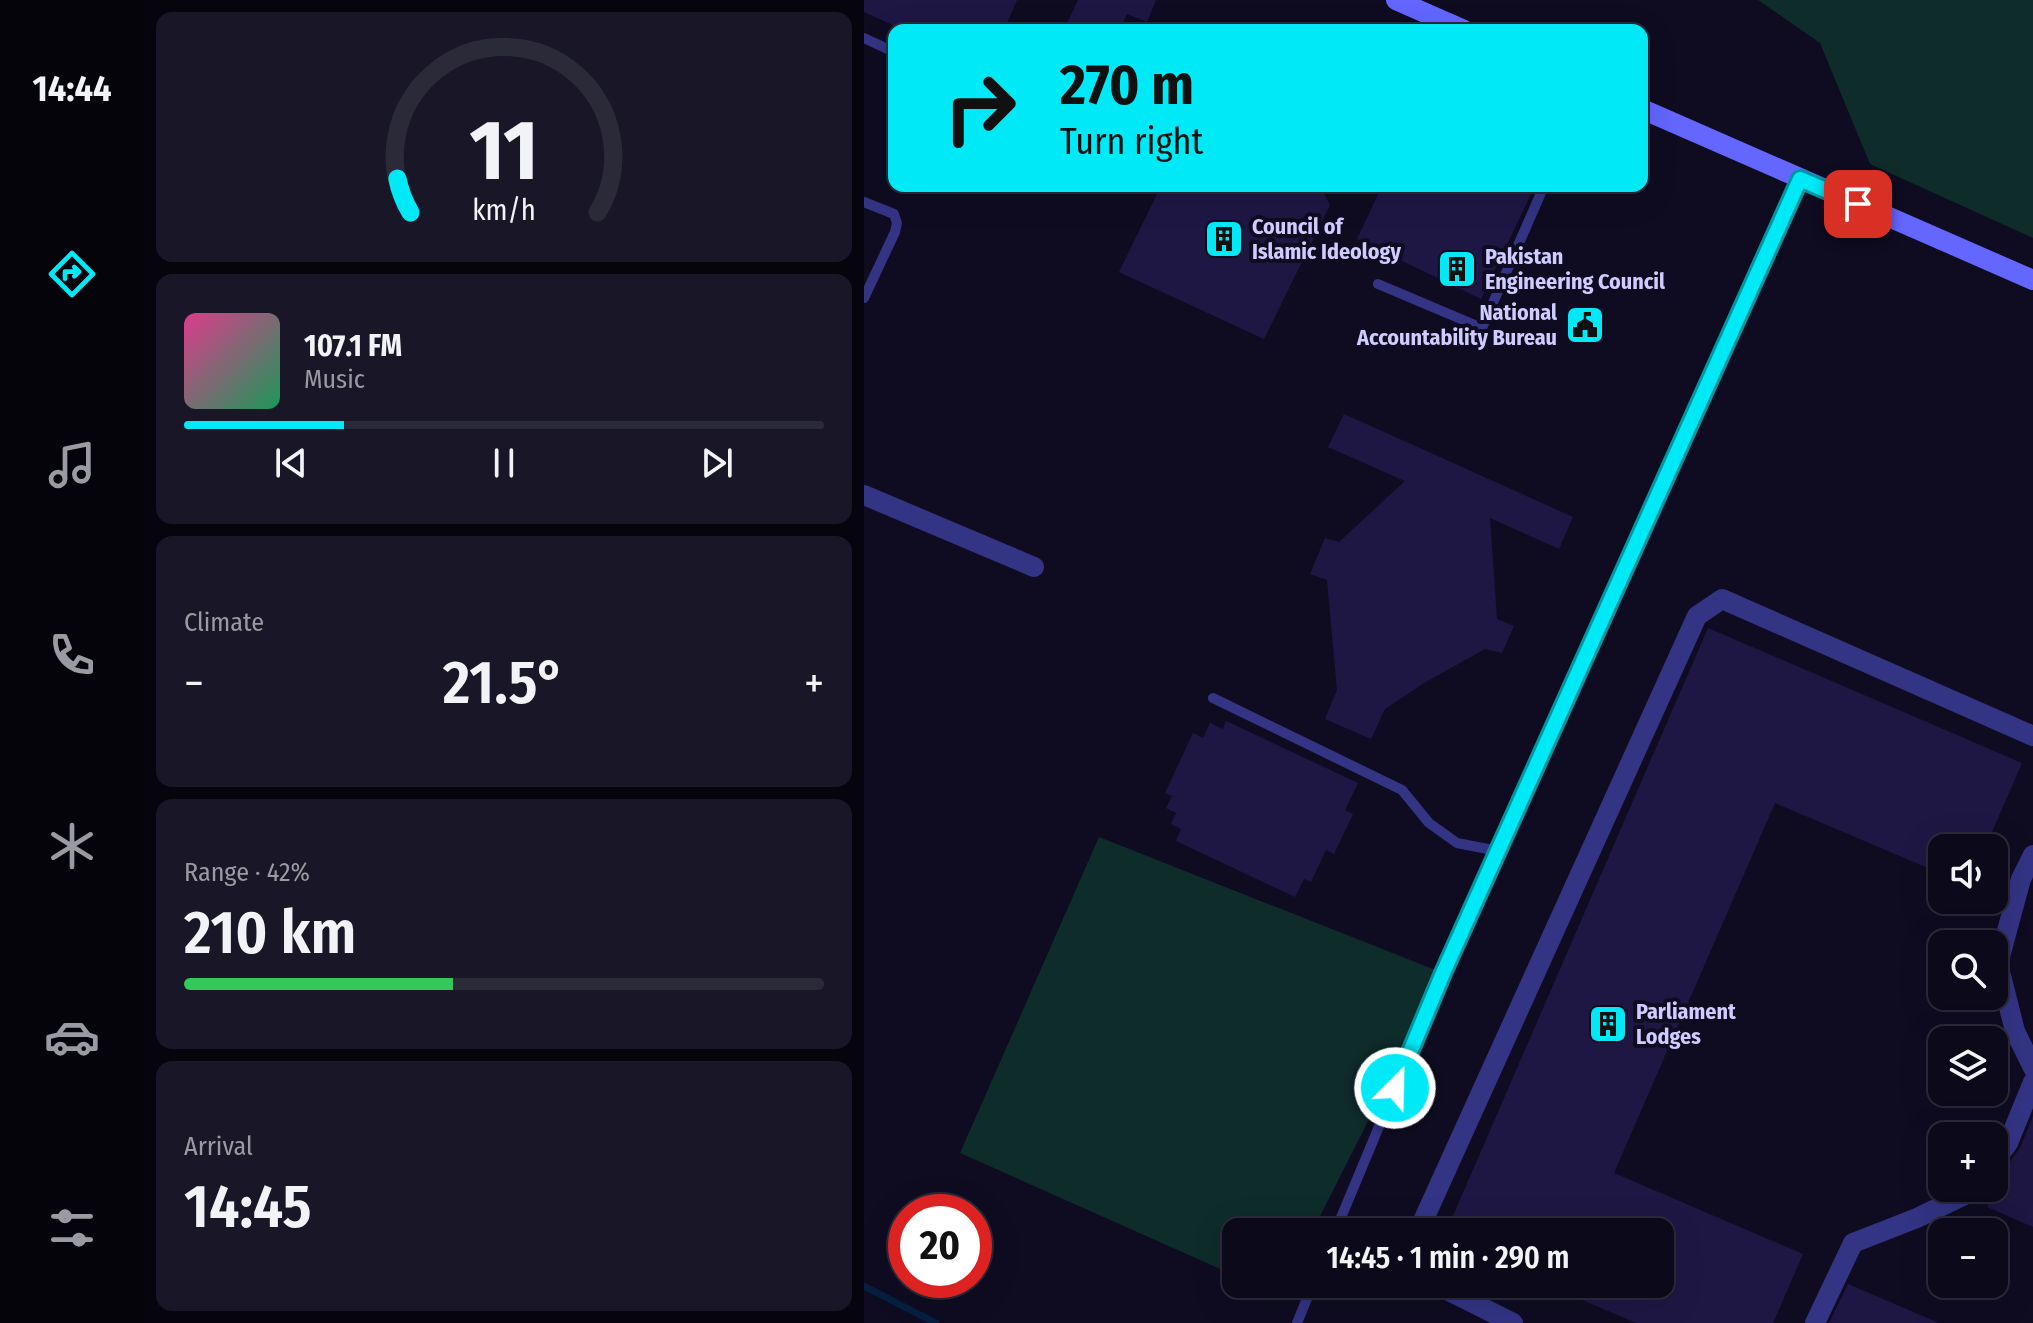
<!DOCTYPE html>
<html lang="en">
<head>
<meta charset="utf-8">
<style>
  body { margin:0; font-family:"Fira Sans Condensed",sans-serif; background:#191727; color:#f1f3f6; height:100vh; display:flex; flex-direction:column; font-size:30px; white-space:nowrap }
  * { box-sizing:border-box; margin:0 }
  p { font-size:26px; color:#9a9aa2 }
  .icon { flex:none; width:44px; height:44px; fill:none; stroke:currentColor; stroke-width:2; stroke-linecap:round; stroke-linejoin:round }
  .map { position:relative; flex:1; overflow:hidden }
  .panel { display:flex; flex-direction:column; gap:12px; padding:12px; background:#06050e; width:720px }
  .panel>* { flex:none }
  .top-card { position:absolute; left:24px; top:24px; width:760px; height:168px; border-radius:16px; box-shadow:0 8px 32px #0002,0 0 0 2px #2b2a39; background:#00e9f7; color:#111; overflow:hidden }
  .fabs { position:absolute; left:1064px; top:834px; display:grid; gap:16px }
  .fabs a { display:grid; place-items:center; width:80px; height:80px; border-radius:16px; background:#0b091a; box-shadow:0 8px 32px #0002,0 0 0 2px #2b2a39; font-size:40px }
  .speed { position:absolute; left:24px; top:1194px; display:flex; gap:16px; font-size:40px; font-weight:700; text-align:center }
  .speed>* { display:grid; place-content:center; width:104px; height:104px; border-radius:50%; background:#0b091a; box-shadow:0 8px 32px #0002,0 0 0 2px #2b2a39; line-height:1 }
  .speed .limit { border:12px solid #d22; background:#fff; color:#111 }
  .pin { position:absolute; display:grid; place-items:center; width:68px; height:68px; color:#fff; margin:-34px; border-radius:16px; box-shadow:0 4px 12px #0006 }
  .me { position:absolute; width:88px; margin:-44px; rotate:23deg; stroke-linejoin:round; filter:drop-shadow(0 0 6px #0008) }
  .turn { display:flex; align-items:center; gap:28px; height:168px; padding:0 40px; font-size:36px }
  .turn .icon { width:104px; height:104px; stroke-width:2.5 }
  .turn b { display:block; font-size:56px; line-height:68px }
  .big { font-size:60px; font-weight:600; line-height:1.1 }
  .panel .widget { flex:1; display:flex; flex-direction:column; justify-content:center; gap:12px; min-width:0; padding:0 28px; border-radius:16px; background:#191727 }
  .panel .dial { align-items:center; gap:0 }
  .dial svg { height:208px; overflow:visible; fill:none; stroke:#2b2a39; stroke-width:7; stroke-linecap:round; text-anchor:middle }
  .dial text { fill:#f1f3f6; stroke:none }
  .song { display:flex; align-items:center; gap:24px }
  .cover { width:96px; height:96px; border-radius:12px; background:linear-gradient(135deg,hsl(330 70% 55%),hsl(150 70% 35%)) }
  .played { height:8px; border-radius:4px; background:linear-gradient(90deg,#00e9f7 25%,#2b2a39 25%) }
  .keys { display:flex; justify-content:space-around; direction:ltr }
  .heat { display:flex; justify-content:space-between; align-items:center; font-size:44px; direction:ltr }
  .charge { height:12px; border-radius:6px; background:linear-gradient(90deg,#34c759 42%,#2b2a39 0) }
  .trip { position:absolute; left:358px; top:1218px; width:452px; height:80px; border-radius:16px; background:#0b091a; box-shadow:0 8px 32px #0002,0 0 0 2px #2b2a39; font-weight:600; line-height:80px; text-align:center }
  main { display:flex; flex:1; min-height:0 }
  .menu { display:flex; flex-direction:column; width:144px; justify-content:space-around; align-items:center; background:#04040a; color:#9a9aa2 }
  .menu .icon { width:56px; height:56px }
  .menu .selected { color:#00e9f7 }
  .menu b { font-size:36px; color:#f1f3f6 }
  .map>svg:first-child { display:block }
  .green { fill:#0e2c2a }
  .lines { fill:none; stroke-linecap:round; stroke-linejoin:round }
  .stream { stroke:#061e40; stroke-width:7 }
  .building { fill:#1e1744 }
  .lane { stroke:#333484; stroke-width:10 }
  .street { stroke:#333484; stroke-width:20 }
  .secondary { stroke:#6366ff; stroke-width:20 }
  .route-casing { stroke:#0097a1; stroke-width:20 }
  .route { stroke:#00e9f7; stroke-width:14 }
  .labels { text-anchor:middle; stroke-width:8; stroke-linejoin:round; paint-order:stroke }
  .poi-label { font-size:22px; font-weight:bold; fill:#d0ccff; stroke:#0f0c22; text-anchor:start }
</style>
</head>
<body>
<main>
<nav class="menu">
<b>14:44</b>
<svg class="icon selected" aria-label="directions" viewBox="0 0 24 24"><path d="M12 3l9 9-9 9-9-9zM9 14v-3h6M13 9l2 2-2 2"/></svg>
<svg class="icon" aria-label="music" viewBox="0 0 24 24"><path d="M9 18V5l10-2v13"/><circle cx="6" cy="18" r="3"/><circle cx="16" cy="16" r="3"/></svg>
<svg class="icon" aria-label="phone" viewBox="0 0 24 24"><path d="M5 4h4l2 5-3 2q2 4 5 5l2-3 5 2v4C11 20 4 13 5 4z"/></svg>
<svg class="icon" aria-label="climate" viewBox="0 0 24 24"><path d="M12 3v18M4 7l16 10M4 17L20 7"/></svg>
<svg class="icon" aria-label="car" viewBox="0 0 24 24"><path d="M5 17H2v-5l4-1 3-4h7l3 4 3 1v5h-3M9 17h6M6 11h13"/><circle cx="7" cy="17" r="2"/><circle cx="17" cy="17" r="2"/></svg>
<svg class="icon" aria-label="filters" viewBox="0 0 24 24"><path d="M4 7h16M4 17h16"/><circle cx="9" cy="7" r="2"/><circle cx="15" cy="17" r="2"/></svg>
</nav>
<section class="panel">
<div class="widget dial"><svg viewBox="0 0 100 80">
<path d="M14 69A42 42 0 1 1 86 69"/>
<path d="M14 69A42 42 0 0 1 9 56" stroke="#00e9f7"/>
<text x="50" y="56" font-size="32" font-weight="700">11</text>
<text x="50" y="72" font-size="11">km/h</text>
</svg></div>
<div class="widget">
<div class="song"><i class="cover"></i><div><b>107.1 FM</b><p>Music</p></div></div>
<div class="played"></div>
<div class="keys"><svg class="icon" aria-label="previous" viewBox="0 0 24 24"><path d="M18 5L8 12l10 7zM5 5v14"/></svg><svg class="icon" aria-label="pause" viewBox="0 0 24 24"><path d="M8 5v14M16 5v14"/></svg><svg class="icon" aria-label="next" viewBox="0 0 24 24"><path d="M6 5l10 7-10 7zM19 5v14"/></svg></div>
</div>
<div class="widget"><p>Climate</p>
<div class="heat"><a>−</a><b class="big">21.5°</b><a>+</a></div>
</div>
<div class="widget"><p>Range · 42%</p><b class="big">210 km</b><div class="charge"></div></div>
<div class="widget"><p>Arrival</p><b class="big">14:45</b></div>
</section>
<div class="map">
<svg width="1169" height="1323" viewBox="0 0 1169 1323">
  <rect width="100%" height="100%" fill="#0f0c22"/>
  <!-- green -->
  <path class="green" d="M894 0H1169V238L1006 164 956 43Z
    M235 837 579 973 448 1232H372V1276L96 1153Z"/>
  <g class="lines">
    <!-- stream -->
    <path class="stream" d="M0 1286 72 1323"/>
  </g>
  <!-- building -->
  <path class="building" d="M0 0H153L140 30H40L0 12Z
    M214 0H292L283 22 263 14 256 30H200Z
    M297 186H456L466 205 400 339 255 272Z
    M518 186H671L617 299 493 239Z
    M480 414 709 517 695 549 626 518 633 619 650 626 638 653 621 649 560 683 521 709 507 739 461 719 473 690 463 580 446 574 461 538 475 542 541 481 464 447Z
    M844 628 1158 763 1121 848H1078V874L911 803 750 1173 939 1254 909 1323H772L681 1284H796V1232H582Z
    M362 721 494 783 481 810 489 814 470 854 462 850 447 882 440 879 431 897 312 841 317 829 307 824 312 813 302 808 308 796 301 793 329 733 339 738 346 723 359 729Z
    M1169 1116V1227L1123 1207 1140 1170 1156 1148Z
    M984 1284 1075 1323H965Z"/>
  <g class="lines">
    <!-- lane -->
    <path class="lane" d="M0 38 30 52
      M0 202 30 214 33 223 31 232 0 298
      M514 284 618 328 680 186
      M349 698 538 790 565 823 593 843 634 851
      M471 1232 579 973 936 179
      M433 1323 449 1284"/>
    <!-- street -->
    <path class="street" d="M0 495 170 567
      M1169 855 1157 879 1134 964 1151 1031 1169 1068
      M1130 1161 1144 1143 1169 1082
      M554 1232 833 616 858 599 1169 736
      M571 1284 649 1323
      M951 1323 989 1243 1053 1218 1107 1192 1110 1188"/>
    <!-- secondary -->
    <path class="secondary" d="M532 0 600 30
      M778 109 1169 280"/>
  </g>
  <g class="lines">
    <defs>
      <path id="route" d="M531 1088 579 973 936 179 994 204"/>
    </defs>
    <!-- route casing -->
    <use href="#route" class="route-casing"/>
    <!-- route -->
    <use href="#route" class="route"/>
  </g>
  <!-- icons -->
  <defs>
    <symbol id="building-square" viewBox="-11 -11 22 22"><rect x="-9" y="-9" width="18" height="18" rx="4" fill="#00e9f7" stroke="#0f0c22"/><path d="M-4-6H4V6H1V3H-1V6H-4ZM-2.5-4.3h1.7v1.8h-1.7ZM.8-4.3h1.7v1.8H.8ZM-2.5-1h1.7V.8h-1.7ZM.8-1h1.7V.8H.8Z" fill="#111"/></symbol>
    <symbol id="civic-square" viewBox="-11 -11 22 22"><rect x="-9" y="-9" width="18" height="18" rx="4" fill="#00e9f7" stroke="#0f0c22"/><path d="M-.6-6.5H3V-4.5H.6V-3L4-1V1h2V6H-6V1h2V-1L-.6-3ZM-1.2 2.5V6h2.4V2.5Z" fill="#111"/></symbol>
  </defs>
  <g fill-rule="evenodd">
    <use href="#building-square" x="338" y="217" width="44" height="44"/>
    <use href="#building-square" x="571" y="247" width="44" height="44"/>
    <use href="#civic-square" x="699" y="303" width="44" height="44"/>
    <use href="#building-square" x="722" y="1002" width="44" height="44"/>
  </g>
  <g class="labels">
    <!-- poi labels -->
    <g class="poi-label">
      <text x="388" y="234">Council of<tspan x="388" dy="25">Islamic Ideology</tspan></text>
      <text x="621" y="264">Pakistan<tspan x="621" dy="25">Engineering Council</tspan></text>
      <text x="693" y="320" text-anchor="end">National<tspan x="693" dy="25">Accountability Bureau</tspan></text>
      <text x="772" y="1019">Parliament<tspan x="772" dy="25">Lodges</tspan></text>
    </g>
  </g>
</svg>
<div class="fabs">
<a><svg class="icon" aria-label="sound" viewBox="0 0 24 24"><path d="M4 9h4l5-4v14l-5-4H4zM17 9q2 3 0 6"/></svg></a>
<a><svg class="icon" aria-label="search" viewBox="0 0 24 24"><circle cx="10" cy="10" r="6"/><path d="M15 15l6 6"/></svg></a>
<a><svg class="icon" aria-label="layers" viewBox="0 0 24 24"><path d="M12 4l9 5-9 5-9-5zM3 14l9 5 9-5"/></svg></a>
<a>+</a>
<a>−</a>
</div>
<div class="speed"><div class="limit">20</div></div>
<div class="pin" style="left:994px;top:204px;background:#d93025"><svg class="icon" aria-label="arrive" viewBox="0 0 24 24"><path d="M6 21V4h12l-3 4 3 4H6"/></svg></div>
<svg class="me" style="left:531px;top:1088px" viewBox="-20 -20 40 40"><circle r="17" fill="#00e9f7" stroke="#fff" stroke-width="3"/><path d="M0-11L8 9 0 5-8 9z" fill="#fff"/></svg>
<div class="trip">14:45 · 1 min · 290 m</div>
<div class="top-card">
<div class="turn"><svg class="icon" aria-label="right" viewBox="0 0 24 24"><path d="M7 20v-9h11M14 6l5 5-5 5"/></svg><div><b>270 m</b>Turn right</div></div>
</div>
</div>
</main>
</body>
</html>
